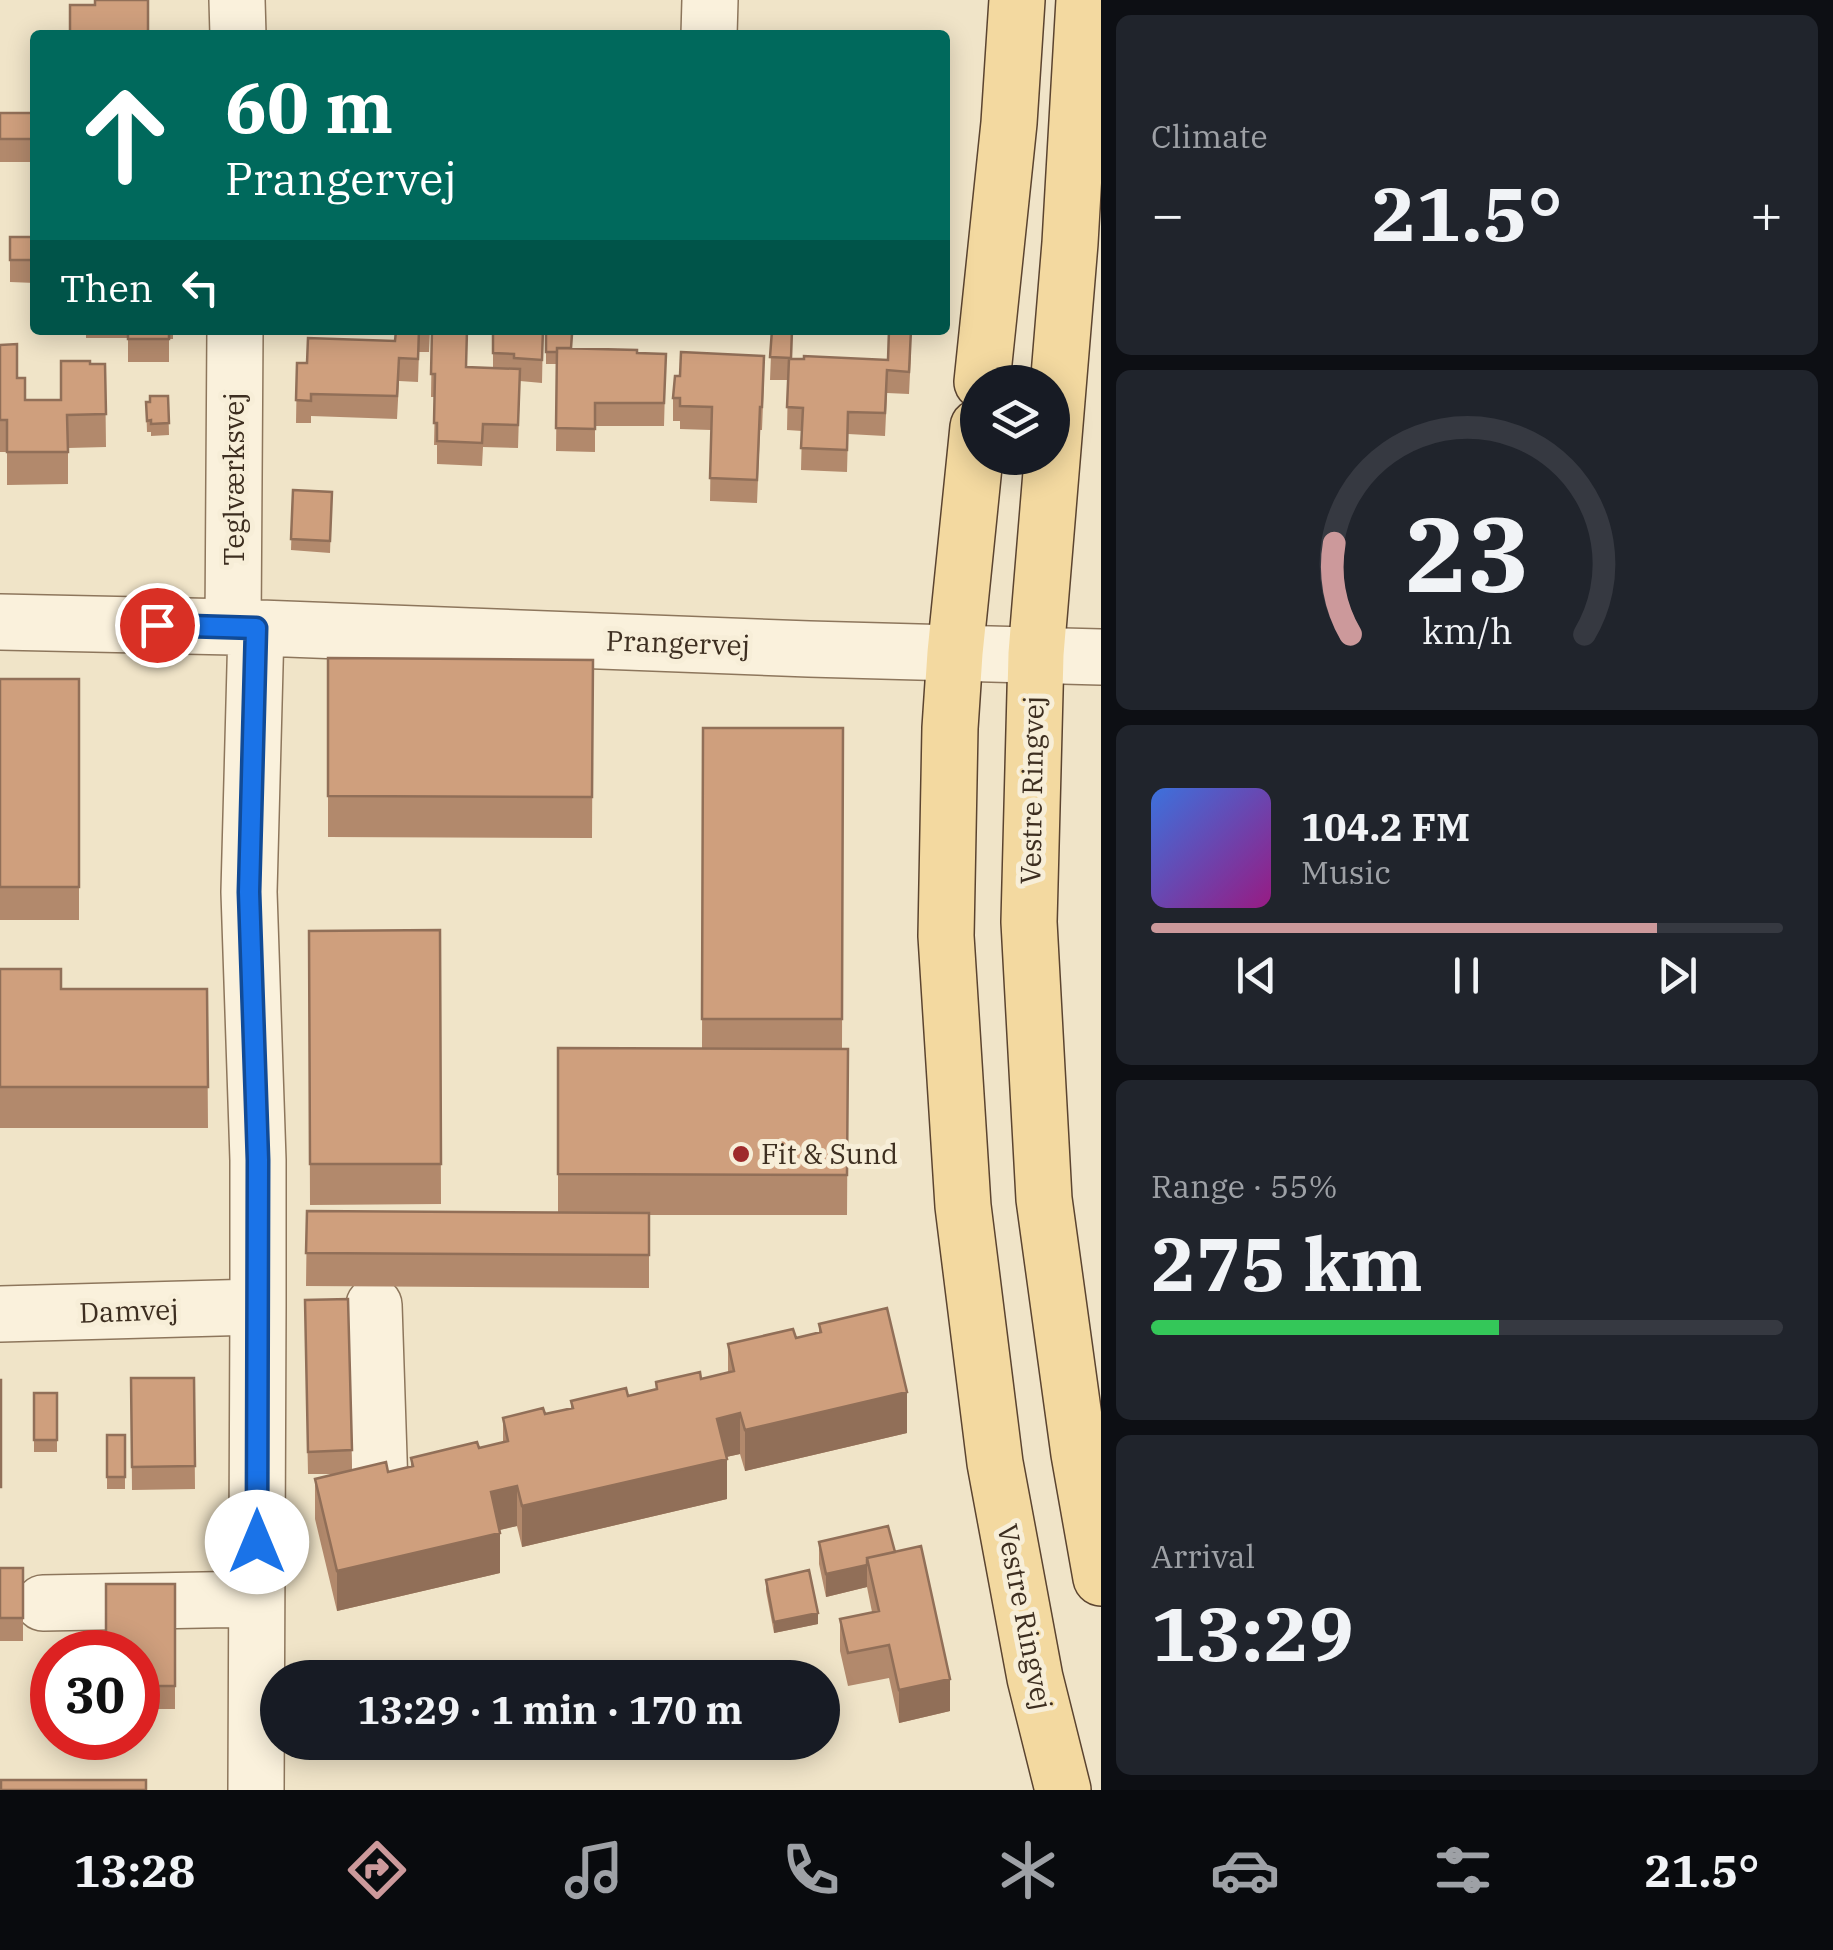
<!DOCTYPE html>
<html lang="en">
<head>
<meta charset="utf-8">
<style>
  body { margin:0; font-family:"IBM Plex Serif",serif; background:#20242c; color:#f1f3f6; height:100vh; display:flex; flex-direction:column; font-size:38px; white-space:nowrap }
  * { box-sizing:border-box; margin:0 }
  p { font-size:32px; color:#9ea1a6 }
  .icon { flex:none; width:55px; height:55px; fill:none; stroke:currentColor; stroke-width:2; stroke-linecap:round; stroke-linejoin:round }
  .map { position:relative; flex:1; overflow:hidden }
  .drawer { display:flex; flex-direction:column; gap:15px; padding:15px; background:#0d0f14; width:732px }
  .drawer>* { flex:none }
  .hud { position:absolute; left:30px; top:30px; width:920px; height:305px; border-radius:10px; box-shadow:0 5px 25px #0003; background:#00695c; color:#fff; overflow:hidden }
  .tools { position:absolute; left:960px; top:365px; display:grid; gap:20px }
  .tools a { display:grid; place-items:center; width:110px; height:110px; border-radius:50%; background:#171b24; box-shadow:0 5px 25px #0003; font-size:50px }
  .speed { position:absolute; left:30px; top:1630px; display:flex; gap:20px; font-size:50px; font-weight:700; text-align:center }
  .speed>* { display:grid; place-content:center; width:130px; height:130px; border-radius:50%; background:#171b24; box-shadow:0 5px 25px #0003; line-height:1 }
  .speed .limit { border:15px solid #d22; background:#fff; color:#111 }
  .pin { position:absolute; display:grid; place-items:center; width:85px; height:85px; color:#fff; margin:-42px; border:5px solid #fff; border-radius:50%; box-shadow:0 2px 10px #0007 }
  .me { position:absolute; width:110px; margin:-55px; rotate:0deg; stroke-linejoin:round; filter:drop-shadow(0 0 8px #0008) }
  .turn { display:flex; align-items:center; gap:35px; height:210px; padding:0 30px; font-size:45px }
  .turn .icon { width:130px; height:130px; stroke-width:2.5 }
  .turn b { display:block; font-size:70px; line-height:85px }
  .then { display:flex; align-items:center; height:95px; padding:0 30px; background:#0003; gap:20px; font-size:38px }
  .big { font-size:75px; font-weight:700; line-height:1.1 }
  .drawer .tile { flex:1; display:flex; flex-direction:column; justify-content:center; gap:15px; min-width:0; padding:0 35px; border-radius:15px; background:#20242c }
  .drawer .dial { align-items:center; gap:0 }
  .dial svg { height:260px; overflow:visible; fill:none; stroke:#363941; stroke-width:7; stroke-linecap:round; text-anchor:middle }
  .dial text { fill:#f1f3f6; stroke:none }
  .song { display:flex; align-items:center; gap:30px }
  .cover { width:120px; height:120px; border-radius:15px; background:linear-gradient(135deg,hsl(220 70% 55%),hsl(310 70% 35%)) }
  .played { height:10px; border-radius:5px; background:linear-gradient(90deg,#cc999b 80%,#363941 80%) }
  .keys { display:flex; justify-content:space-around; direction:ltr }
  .heat { display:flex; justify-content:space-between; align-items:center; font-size:55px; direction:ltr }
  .charge { height:15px; border-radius:8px; background:linear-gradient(90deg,#34c759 55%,#363941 0) }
  .trip { position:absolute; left:260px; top:1660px; width:580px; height:100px; border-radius:50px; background:#171b24; box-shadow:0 5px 25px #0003; font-weight:700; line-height:100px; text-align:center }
  .menu { display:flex; height:160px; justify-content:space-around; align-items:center; background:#090b0e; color:#9ea1a6 }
  .menu .icon { width:70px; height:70px }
  .menu .current { color:#cc999b }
  .menu b { font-size:45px; color:#f1f3f6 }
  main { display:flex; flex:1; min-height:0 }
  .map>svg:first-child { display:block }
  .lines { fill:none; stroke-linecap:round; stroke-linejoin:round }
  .minor-casing { stroke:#8d765c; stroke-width:58 }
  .major-casing { stroke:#5b4430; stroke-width:58 }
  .minor { stroke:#faf1dc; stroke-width:55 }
  .major { stroke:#f3d9a0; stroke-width:55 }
  .wall { fill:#b2896c }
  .shaded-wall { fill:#916f58 }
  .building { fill:#cf9f7d; stroke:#916f58; stroke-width:2.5 }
  .route-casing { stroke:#114b97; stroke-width:25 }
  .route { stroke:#1a73e8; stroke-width:18 }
  .poi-dot { fill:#9e2a2b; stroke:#f7eed8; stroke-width:4 }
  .labels { text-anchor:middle; stroke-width:10; stroke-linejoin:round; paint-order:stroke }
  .street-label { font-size:28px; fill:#3d2e20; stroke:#f7eed8 }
  .poi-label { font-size:28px; fill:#3d2e20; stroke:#f7eed8; text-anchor:start }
</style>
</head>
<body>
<main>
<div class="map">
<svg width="1101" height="1790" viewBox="0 0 1101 1790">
  <rect width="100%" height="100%" fill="#f0e4c8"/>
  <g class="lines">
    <defs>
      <path id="minor" d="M237 0 238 35
        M709 35 710 0
        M0 622 233 627 809 649 1101 657
        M233 627 235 330
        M256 629 249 892 258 1160V1307
        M374 1305 380 1488
        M0 1314 258 1307 256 1790
        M43 1603 256 1599"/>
      <path id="major" d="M1084 0 1070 243 1036 654 1029 922 1044 1199 1079 1454 1101 1578
        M982 382 1009 123 1017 0
        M978 427 955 653 950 728 946 936 963 1206 995 1463 1035 1678 1063 1790"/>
    </defs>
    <!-- minor casing -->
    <use href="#minor" class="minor-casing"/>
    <!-- major casing -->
    <use href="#major" class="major-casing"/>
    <!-- minor -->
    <use href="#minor" class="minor"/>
    <!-- major -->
    <use href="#major" class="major"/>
  </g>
  <!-- wall -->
  <path class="wall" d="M0 113H35V162H0Z
    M35 215V283L10 282V237H33Z
    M86 330H173V339H169V362H128V338H86Z
    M396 330H430L429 352H419L418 382 399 381 397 419 311 416V423H296L297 363H307L395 341Z
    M432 330 467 367 493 368V330H543L542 383 520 381 518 448 483 447 482 466 437 464V445H434L435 397H431Z
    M772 330 791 359 888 360 911 353 909 394 887 393 885 436 848 434 847 472 801 470 802 431 787 430 788 380H770Z
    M0 345 17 378 25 400H61L90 364H105L106 447 68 448V484L7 485V452H0Z
    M572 348 666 354 664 426H595V452L556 451 557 364H546V352Z
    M764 378 762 430H760L757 503 710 501 711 430 680 429V421H673V398Z
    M168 396 169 435 151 436V432H147L146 402Z
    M293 490 332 492 330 553 291 550Z
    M328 658 593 660 592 838 328 837Z
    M0 679H79V920H0Z
    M703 728H843L842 1049H848L847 1215H649V1288L306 1286 307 1211 558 1213V1048H702Z
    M440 930 441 1204 310 1205 309 931Z
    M0 969 61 989H207L208 1128H0Z
    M348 1299 352 1470 388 1472 411 1467V1458L479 1448 503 1443V1418L545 1414 571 1409V1401L628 1396 656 1389V1382L701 1379 728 1372V1344L796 1338 819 1333V1324L907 1433 745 1471 740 1454 726 1457 727 1499 522 1547 517 1526 500 1530V1573L337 1611 315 1519V1479L337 1474H308L305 1323Z
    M131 1378H194L195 1489 132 1490Z
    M34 1393H57V1452H34Z
    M107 1435H125V1489H107Z
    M819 1542 895 1552 950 1711 899 1723 889 1678 848 1686 840 1651V1619L872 1612 867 1587 826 1597 819 1564Z
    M0 1568H23V1641H0Z
    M766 1580 818 1624 774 1633 766 1591Z
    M175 1584V1709H138V1652Z"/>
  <!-- shaded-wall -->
  <path class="shaded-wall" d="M907 1392V1433L745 1471V1430Z
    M740 1413V1454L717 1459V1419Z
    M727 1459V1499L522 1547V1506Z
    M517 1486V1526L491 1532V1492Z
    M500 1533V1573L337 1611V1571Z
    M867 1565V1587L826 1597V1574Z
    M818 1613V1624L774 1633V1622Z
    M950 1679V1711L899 1723V1690Z"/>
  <!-- building -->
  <path class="building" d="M95 0H148V35H70V5H95Z
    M0 113H35V139H0Z
    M34 215H35V260H10V237H33Z
    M128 330H169V339H128Z
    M396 330H419L418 359 399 358 397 396 311 394V401L296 400 297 363H307L308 338 395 341Z
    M432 330H467L466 367 520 369 518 425 483 424 482 443 437 441V423H434L435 374H431Z
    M493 330H543L542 360 514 358V354L493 353Z
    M772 330H792L791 358 770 357Z
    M889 330H911L909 372 887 370 885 413 848 412 847 450 801 448 803 408 787 407 789 359H804V356L888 360Z
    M546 331 572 334 571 348H557V352H546Z
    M17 344V378H25V400H61V361H90V364H105L106 414 67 415 68 452H7V420H0V345Z
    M557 348 637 350V353L666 354 664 403H595V429L556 428Z
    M681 352 764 356 762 407H760L757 480 710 478 712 407 680 406V398H673L675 376H680Z
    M150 396H168L169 423 151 424V420L147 421 146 402H150Z
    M293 490 332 492 330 541 291 539Z
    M328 658 593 660 592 797 328 796Z
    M0 679H79V887H0Z
    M703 728H843L842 1019H702Z
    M440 930 441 1164H310L309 931Z
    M0 969H61V989H207L208 1087H0Z
    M558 1048 848 1049 847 1175 558 1174Z
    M307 1211 649 1213V1255L306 1253Z
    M348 1299 352 1450 308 1452 305 1300Z
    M887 1308 907 1392 745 1430 740 1413 717 1419 727 1459 522 1506 517 1486 491 1492 500 1533 337 1571 315 1479 386 1462 388 1472 413 1466 411 1458 477 1442 479 1448 508 1441 503 1418 543 1408 545 1414 573 1408 571 1401 626 1388 628 1396 657 1389 656 1382 700 1372 701 1379 734 1371 728 1344 793 1329 796 1338 821 1332 819 1324Z
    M131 1378H194L195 1466 132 1467Z
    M0 1380H1V1487H0Z
    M34 1393H57V1440H34Z
    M107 1435H125V1477H107Z
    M888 1526 895 1552 867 1558V1565L826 1574 819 1542Z
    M921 1546 950 1679 899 1690 889 1645 848 1653 840 1619 879 1611 867 1558Z
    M0 1568H23V1618H0Z
    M809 1570 818 1613 774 1622 766 1580Z
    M106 1584H175V1686H138V1652H106Z
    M1 1780H146V1790H1Z"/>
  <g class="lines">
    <defs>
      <path id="route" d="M157 625 256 628 249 892 258 1160 257 1542"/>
    </defs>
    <!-- route casing -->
    <use href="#route" class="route-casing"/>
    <!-- route -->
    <use href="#route" class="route"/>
  </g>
  <!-- markers -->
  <circle class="poi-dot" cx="741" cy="1154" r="10"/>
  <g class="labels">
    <!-- street labels -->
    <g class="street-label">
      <text transform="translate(234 479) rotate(-90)" y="10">Teglværksvej</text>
      <text transform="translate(678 643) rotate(2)" y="10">Prangervej</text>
      <text transform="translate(1032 790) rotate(-89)" y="10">Vestre Ringvej</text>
      <text transform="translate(129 1311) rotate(-2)" y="10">Damvej</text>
      <text transform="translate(1025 1617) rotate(79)" y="10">Vestre Ringvej</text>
    </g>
    <!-- poi labels -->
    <g class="poi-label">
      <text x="761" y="1164">Fit &amp; Sund</text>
    </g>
  </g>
</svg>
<div class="tools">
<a><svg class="icon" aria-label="layers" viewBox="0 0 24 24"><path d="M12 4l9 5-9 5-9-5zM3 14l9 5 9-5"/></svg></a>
</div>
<div class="speed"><div class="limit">30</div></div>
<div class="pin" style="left:157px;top:625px;background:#d93025"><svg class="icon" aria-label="arrive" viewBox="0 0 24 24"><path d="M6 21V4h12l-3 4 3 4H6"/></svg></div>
<svg class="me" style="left:257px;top:1542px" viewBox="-20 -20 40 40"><circle r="19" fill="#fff"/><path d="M0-13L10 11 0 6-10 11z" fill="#1a73e8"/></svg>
<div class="trip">13:29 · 1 min · 170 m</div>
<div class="hud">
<div class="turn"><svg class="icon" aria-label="ahead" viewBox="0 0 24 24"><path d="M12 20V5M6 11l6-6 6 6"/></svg><div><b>60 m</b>Prangervej</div></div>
<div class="then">Then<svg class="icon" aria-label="left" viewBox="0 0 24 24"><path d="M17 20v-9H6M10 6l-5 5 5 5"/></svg></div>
</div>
</div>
<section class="drawer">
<div class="tile"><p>Climate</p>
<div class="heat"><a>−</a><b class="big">21.5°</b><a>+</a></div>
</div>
<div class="tile dial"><svg viewBox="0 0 100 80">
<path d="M14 69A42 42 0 1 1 86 69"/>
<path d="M14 69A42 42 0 0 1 9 41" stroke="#cc999b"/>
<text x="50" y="56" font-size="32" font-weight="700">23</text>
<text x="50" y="72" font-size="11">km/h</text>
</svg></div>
<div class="tile">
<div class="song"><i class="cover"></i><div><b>104.2 FM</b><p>Music</p></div></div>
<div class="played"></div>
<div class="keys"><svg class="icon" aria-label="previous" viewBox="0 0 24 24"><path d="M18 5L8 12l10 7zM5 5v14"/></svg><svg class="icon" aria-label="pause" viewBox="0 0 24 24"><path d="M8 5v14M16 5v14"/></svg><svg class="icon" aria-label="next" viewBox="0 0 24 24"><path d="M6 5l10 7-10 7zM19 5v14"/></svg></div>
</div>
<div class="tile"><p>Range · 55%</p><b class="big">275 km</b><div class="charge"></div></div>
<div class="tile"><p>Arrival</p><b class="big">13:29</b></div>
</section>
</main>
<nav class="menu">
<b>13:28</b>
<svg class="icon current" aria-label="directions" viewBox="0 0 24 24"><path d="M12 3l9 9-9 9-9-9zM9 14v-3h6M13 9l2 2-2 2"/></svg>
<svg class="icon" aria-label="music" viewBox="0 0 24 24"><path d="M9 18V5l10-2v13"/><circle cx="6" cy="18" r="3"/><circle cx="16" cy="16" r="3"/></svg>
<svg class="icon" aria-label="phone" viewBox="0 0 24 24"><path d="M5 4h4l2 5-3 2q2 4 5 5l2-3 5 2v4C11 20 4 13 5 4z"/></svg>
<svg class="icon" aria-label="climate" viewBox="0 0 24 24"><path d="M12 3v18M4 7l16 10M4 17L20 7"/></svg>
<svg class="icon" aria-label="car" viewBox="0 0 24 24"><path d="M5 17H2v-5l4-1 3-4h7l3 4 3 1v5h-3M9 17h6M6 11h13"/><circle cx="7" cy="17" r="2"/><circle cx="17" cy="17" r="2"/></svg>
<svg class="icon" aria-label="filters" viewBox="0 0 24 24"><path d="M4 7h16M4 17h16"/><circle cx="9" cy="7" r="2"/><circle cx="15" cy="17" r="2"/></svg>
<b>21.5°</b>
</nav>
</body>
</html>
